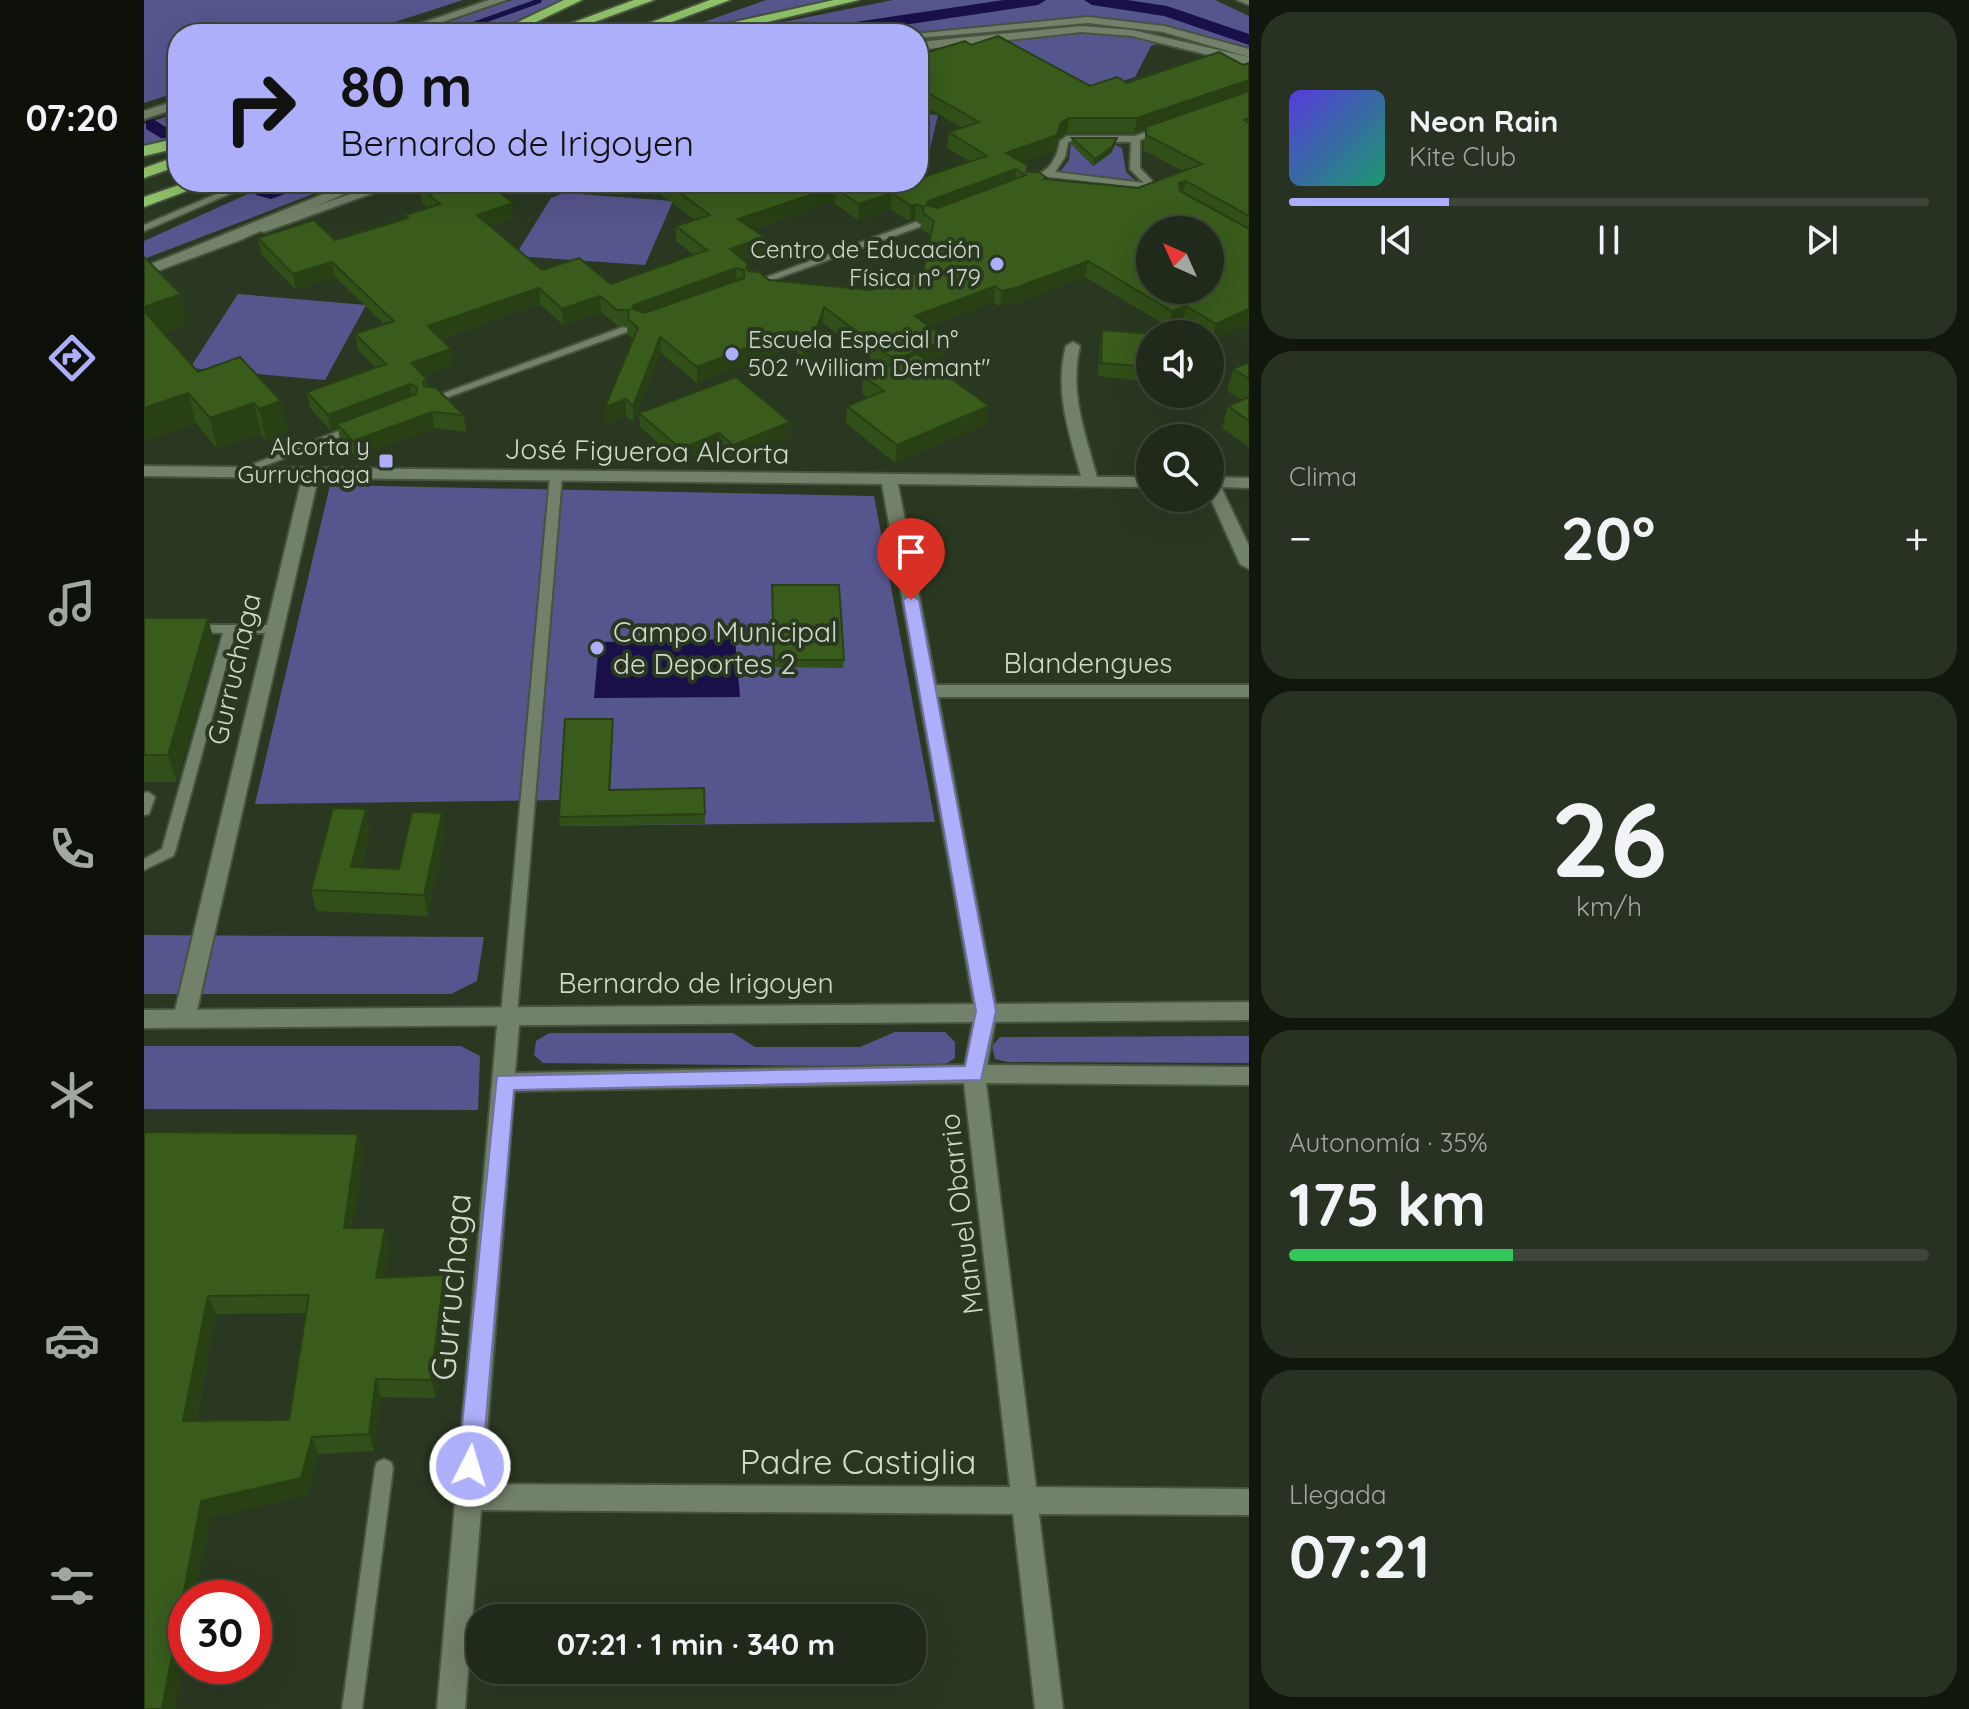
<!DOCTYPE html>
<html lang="es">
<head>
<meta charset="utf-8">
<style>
  body { margin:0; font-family:Quicksand,sans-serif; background:#283223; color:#f1f3f6; height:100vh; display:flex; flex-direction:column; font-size:30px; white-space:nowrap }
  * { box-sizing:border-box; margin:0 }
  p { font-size:26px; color:#a2a7a2 }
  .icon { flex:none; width:44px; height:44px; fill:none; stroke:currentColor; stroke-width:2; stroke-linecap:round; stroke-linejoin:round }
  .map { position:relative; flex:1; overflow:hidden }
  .panel { display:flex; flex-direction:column; gap:12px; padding:12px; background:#12170e; width:720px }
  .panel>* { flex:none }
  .top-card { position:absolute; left:24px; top:24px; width:760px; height:168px; border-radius:32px; box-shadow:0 8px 32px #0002,0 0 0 2px #3d4639; background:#adaffb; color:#111; overflow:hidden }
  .needle { width:52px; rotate:315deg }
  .tools { position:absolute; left:992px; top:216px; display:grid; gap:16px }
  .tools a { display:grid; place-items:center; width:88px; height:88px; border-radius:50%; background:#202a1a; box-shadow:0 8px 32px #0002,0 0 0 2px #3d4639; font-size:40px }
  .speed { position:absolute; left:24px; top:1580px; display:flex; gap:16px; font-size:40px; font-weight:700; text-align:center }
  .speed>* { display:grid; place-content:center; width:104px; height:104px; border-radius:50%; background:#202a1a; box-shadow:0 8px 32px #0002,0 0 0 2px #3d4639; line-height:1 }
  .speed .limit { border:12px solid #d22; background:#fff; color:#111 }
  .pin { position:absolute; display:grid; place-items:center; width:68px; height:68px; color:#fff; margin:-82px -34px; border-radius:50% 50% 50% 0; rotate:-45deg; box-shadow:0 0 8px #0007 }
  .pin .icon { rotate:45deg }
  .me { position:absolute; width:88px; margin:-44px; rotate:5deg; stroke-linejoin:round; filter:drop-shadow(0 0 6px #0008) }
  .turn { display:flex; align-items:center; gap:28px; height:168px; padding:0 40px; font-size:36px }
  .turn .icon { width:104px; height:104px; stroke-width:2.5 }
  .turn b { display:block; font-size:56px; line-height:68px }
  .big { font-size:60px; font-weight:700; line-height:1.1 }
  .panel .widget { flex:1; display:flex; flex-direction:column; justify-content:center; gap:12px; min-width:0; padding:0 28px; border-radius:32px; background:#283223 }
  .panel .dial { align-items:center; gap:0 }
  .dial b { font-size:104px; line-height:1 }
  .song { display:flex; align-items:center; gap:24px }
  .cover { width:96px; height:96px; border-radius:12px; background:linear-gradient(135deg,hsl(250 70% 55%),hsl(160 70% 35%)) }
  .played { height:8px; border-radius:4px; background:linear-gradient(90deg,#adaffb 25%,#3d4639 25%) }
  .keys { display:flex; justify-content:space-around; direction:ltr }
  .heat { display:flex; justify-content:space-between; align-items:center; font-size:44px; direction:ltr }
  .charge { height:12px; border-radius:6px; background:linear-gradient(90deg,#34c759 35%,#3d4639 0) }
  .trip { position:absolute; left:322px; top:1604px; width:460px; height:80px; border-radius:32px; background:#202a1a; box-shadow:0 8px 32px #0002,0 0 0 2px #3d4639; font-weight:700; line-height:80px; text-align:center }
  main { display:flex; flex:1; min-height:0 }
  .tabs { display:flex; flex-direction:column; width:144px; justify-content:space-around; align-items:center; background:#0d110a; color:#a2a7a2 }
  .tabs .icon { width:56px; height:56px }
  .tabs .selected { color:#adaffb }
  .tabs b { font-size:36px; color:#f1f3f6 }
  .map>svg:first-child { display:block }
  .green { fill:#56568e }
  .water { fill:#1a1049 }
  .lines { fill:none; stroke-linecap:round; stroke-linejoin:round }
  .stream { stroke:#1a1049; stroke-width:5 }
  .canal { fill:#1a1049; fill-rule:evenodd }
  .lane-casing { stroke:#485340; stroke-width:4 }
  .street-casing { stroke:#485340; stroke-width:4 }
  .secondary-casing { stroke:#485340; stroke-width:4 }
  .highway-casing { stroke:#485340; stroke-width:4 }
  .lane { fill:#728169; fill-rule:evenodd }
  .street { fill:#728169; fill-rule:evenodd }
  .secondary { fill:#728169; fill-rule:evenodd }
  .highway { fill:#8ec168; fill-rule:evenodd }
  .wall { fill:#314f18; fill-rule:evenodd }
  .shaded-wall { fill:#284014 }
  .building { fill:#395c1c; stroke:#284014; stroke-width:2; fill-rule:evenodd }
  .route { fill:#adaffb; stroke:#7072a3; stroke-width:2 }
  .poi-dot { fill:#adaffb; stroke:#2a3822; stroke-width:3 }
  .labels { text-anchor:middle; stroke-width:8; stroke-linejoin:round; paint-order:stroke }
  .far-poi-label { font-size:24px; fill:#d1d9cb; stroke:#2a3822; text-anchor:end }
  .street-label { font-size:28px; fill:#d1d9cb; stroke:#2a3822 }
  .poi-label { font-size:28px; fill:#d1d9cb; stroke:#2a3822; text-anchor:start }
  .near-street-label { font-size:34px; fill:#d1d9cb; stroke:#2a3822 }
</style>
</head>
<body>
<main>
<nav class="tabs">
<b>07:20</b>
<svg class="icon selected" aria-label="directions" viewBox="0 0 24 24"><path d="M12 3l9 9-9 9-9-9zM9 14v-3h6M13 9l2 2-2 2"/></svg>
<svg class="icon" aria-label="music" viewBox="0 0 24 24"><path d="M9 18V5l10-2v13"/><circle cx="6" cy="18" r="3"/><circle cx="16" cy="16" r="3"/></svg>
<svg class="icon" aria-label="phone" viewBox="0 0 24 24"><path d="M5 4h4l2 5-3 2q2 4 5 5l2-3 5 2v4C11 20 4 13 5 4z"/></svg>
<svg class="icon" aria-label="climate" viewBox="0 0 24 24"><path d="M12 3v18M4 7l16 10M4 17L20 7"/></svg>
<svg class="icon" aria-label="car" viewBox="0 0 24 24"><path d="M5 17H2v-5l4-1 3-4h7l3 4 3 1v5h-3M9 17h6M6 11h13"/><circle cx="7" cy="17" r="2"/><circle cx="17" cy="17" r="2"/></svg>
<svg class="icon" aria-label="filters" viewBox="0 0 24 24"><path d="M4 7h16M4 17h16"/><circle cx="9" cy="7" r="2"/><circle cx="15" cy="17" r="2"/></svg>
</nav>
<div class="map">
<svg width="1105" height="1709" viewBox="0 0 1105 1709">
  <rect width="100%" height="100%" fill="#2a3822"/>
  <!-- green -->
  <path class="green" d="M0 0H319L214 34H34V92L0 103Z
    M368 0H418L342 34H269Z
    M622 0H683L526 34Z
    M749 0H1071L1105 16V47L1011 25 934 17 752 34H579Z
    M936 31 988 35 1018 42 1007 46 991 77 976 82 985 88 897 81 850 39Z
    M34 113V139L0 148V124Z
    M774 114 794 115 782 166 774 169Z
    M927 144H970L978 148 982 172 994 183 915 173 925 160Z
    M130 182H200L0 259V241Z
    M421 193 529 201 501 265 371 256 407 198Z
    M94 294 222 305 181 380 46 368Z
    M186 485 730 496 791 822 416 826V800L111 804Z
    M0 935 340 937 333 981 307 994H0Z
    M751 1032H801L811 1042V1058L797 1067 399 1063 390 1055 392 1041 405 1033H589L611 1047H716Z
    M1105 1036V1063L864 1062 851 1059 848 1046 856 1037Z
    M0 1046H317L336 1056 334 1110 0 1109Z"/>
  <!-- water -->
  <path class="water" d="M591 639 596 697 450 698 455 642Z"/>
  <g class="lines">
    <!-- stream -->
    <path class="stream" d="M302 34 395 1
      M24 120H34"/>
    <!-- canal -->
    <path class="canal" d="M860 0H902L894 5 699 34H655L664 29Z
      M940 0H983L1023 6 1105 34V45L1020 16 948 5Z
      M9 119 33 134 31 138H17L2 129V121Z
      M138 182H166L163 186 127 199 112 195 109 191 112 187Z"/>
    <defs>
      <path id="lane" d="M1017 127 1020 128V132L996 140V168L1012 185V189L905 177 889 186 881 184C901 170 911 168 916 141L923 136H991ZM928 141 987 142 986 169 1000 183 911 172 921 157 924 142Z
        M100 182H113L0 231V225Z
        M772 222 777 225 775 227 612 286 604 284Z
        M479 327 483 328V332L293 401H285L284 399Z
        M213 424 217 425V429L96 475 92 476 86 473Z
        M412 473 418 476 373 1015 370 1019 365 1021 360 1019 357 1015 406 476Z
        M50 625H130L136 629 130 633H91L31 852 29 856 0 870V859L18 849 79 633 46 632 44 629 46 626Z
        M4 792 11 797 5 814 0 815V793Z
        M240 1459 247 1462 249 1468 218 1709H198L231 1468 233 1462Z"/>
      <path id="street" d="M937 26 988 30 1105 57V65L988 36 937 32 774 50V42Z
        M240 182H260L120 232 108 229Z
        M929 342 936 346C925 392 941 433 953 477H1006V487L754 484 792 685H1105V697H794L853 1011 843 1065 1105 1067V1085L842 1083 892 1487 1105 1489V1515L895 1514 919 1709H891L869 1514 337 1510 321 1709H293L354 1015 357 1009 365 1006 373 1009 376 1015 371 1073 821 1065 831 1011 738 484 174 478 51 1019 48 1025 40 1028 32 1025 29 1019 158 478 0 476V466L937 476C925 433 910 391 922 346ZM820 1083 866 1487 339 1484 370 1091Z
        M1066 477 1105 478V488L1077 487 1105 546V569L1096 564 1066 497Z"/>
      <path id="secondary" d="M345 0H362L264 34H246Z
        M1093 0H1105V5Z
        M944 17 1020 26 1105 49V57L1019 32 944 23 774 38V34H769Z
        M34 100V108L0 119V111Z
        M209 182H227L94 241 0 276V267Z
        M1105 1002V1020L0 1028V1010Z"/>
      <path id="highway" d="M420 0H438L367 34H349Z
        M490 0H510L418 34H398Z
        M566 0H586L496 34H476Z
        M690 0H715L573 34H547L554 30Z
        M34 138V148L0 156V146Z
        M34 156V166L0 178V168Z
        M44 182H67L0 207V197Z"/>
    </defs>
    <!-- lane casing -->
    <use href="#lane" class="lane-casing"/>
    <!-- street casing -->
    <use href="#street" class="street-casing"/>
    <!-- secondary casing -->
    <use href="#secondary" class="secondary-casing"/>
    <!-- highway casing -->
    <use href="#highway" class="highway-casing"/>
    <!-- lane -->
    <use href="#lane" class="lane"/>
    <!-- street -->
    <use href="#street" class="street"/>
    <!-- secondary -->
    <use href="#secondary" class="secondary"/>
    <!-- highway -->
    <use href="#highway" class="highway"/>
  </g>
  <!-- wall -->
  <path class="wall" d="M827 45 946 86 983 83 1099 65 1105 63V319L1104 324 1068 340 1066 338V334H1059L1039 322 1025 327 941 277 869 304 856 306 849 302 785 326 803 339 801 356 784 362 842 424 751 463 702 423 703 406 724 398 718 393 719 376 739 368 679 323 669 353 659 357 646 347 553 383 517 353 489 422 482 416 462 424 461 407 489 339 484 335V326H474L457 312 419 325 396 304 297 339 307 349 309 365 280 375 284 387 320 415 322 432 290 428 212 457 196 440 194 428 187 431 166 408 163 392 232 368 214 350 211 334 240 324 191 277 152 290 117 254 114 238 191 240 262 218 261 215 284 208 278 203 276 187 370 219 347 226 398 270 467 284 550 255 532 241V226L551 220 500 182H756L759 184 826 161 803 148 805 132 818 128 774 102V55ZM1002 129 999 150 1039 171 994 188 903 180 883 172 877 162 910 151 914 139 923 133H990ZM691 201V204L714 220 746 209 765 221 771 219 778 222 777 229 787 235 779 271 727 290 625 280 605 271 599 260 619 253 609 229Z
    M928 138H973L971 145 967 153 949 166 927 144Z
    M0 257 44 324 19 333 54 372 137 401 144 432 122 440 117 434 73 449 52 423 0 441Z
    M958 330 1006 334V382L954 376 956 343Z
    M1105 362V447L1078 428 1084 406 1098 400 1083 391 1089 369Z
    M495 413 646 422V436L589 459 575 447 537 463 496 427Z
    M628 592 700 660 699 668 630 667Z
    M0 618 71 645 33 782H0Z
    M469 719 466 790 560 788 561 824 416 826 415 817Z
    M222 809 226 830 217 868 255 869 301 834 284 916 172 911 167 890Z
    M0 1132 214 1134 220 1154 208 1228H241L246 1247 240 1277 300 1275 304 1293 292 1398 237 1397 230 1451 174 1454 164 1495 66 1517 51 1598H42ZM162 1313 145 1420 52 1421 72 1314Z"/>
  <!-- shaded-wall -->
  <path class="shaded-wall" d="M1105 80V93L990 133 993 118Z
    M925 118 923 133 914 139 910 151 860 168 862 153Z
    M973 138 971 145 967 153 949 166 951 159Z
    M872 169 870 184 782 216V205L784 201Z
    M1042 181 1038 196 1032 198 1035 183Z
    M460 182H474L460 187Z
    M693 186 691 201 594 234V219Z
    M748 193 746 209 714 220 715 204Z
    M369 203 370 219 335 230 333 215Z
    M772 204 771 219 765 221 767 206Z
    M620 237 619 253 585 265 586 249Z
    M944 261 941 277 869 304 856 306 858 291Z
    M188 262 191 277 152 290 149 274Z
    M592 268V284L490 321 488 325V309L490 305Z
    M851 286 849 302 769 332 771 316Z
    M395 288 396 304 286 342 284 326Z
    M37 294 44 324 5 338 0 319V307Z
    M456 296 457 312 419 325 418 309Z
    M1042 306 1039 322 1025 327 1028 311Z
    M680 307 679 323 669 353 659 357 660 341Z
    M1105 309 1104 324 1068 340 1072 324Z
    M647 331 646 347 553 383V367Z
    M516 337 517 353 489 422V406Z
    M803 339 801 356 749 376 751 360Z
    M307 349 309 365 269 379 267 363Z
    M266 384 268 400 193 424 194 428 187 431 184 415Z
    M44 393 52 423 0 441V408Z
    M482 399V416L462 424 461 407Z
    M137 401 144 432 122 440 115 409Z
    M110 403 117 434 73 449 66 418Z
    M845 406 842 424 751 463 753 445Z
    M288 412 290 428 212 457 209 441Z
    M646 422V436L589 459V445Z
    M575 433V447L537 463V449Z
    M64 618 71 645 33 782 24 755Z
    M469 719V728L466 799 465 790Z
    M222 809 226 830 211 888 207 867Z
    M298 813 301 834 284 916 280 895Z
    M214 1134 220 1154 205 1247 200 1228Z
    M241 1228 246 1247 237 1296 232 1278Z
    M300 1275 304 1293 292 1398 287 1380Z
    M64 1296 72 1314 48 1438 39 1421Z
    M232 1379 237 1397 230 1451 225 1434Z
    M168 1437 174 1454 164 1495 66 1517 51 1598H42V1647L31 1709H18L57 1501Z"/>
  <!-- building -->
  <path class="building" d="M854 36 946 86 973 77 983 83 1075 52 1099 65 1105 63V80L993 118H925L917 123 913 135 862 153 883 165V172H894L903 178 901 179 994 188 1058 164 1002 135V127L1105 91V118L1100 120 1105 123V216L1042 181 1035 183 1036 191 1105 229V309L1072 324 1042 306 1028 311 944 261 871 288 858 291 851 286 771 316 803 339 751 360 680 307 670 336 660 341 647 331 553 367 516 337 489 406 482 399 461 407 494 328 484 319 485 310H473L456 296 418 309 395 288 284 326 307 349 267 363 283 379 279 382 280 386 292 388 320 415 288 412 209 441 193 424 272 394 273 387 266 384 184 415 163 392 242 364 211 334 250 321 188 262 149 274 114 238 170 220 191 240 264 218 261 215 296 204 276 187 293 182H342L369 203 333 215 398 270 435 258 467 284 563 250 532 226 566 215 521 182H756L759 184 764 182H774V179L843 156 805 132 835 122 774 87V55L821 41 827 45ZM872 169 882 175 794 208 782 205 784 201ZM693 186 692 189 715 204 748 193 767 206 772 204 780 207 779 213 790 221 779 271 727 290 625 280 615 272 604 271 602 267 605 265 586 249 620 237 594 219ZM1006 230H1066V290H1006ZM592 268 600 270V278L501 313 488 309 490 305Z
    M928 138H973L968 147 951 159Z
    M0 257 37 294 0 307Z
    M0 311 54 372 96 357 137 401 115 409 110 403 66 418 44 393 0 408Z
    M958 330 1006 334V367L957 363Z
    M773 354 845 406 753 445 703 406 740 391 719 376Z
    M1105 362V379L1089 369Z
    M592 377 646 422 589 445 575 433 537 449 495 413Z
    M1105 397V421L1084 406Z
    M628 585H695L700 660H630Z
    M0 618H64L24 755H0Z
    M421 719H469L465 790 560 788 561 814 415 817Z
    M189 808 222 809 207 867 255 869 268 812 298 813 280 895 167 890Z
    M0 1132 214 1134 200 1228H241L232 1278 300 1275 287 1380 232 1379 225 1434 168 1437 157 1478 57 1501 18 1709H0ZM165 1295 145 1420 39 1421 64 1296Z"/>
  <!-- route -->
  <path class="route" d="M767 595 775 600 852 1011 837 1080 370 1090 338 1466 334 1474 326 1477 317 1474 314 1466 353 1076 821 1066 832 1011 759 600Z"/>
  <!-- markers -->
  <g class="poi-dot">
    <circle cx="853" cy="264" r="8"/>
    <circle cx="588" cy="354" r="8"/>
    <rect x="234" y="453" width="16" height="16" rx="4"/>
    <circle cx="453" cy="648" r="8"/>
  </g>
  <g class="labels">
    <!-- far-poi labels -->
    <g class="far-poi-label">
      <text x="837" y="258">Centro de Educación<tspan x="837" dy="28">Física nº 179</tspan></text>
      <text x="604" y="348" text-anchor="start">Escuela Especial n°<tspan x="604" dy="28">502 "William Demant"</tspan></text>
      <text x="226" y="455">Alcorta y<tspan x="226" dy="28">Gurruchaga</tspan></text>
    </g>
    <!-- street labels -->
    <g class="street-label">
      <text transform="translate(503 451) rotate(1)" y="10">José Figueroa Alcorta</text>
      <text x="944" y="673">Blandengues</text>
      <text transform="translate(90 669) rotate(-77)" y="10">Gurruchaga</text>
      <text x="552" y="993">Bernardo de Irigoyen</text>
      <text transform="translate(817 1214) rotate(-97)" y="10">Manuel Obarrio</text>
    </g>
    <!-- poi labels -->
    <g class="poi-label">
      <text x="469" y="642">Campo Municipal<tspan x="469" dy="32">de Deportes 2</tspan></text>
    </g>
    <!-- near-street labels -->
    <g class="near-street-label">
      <text transform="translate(307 1287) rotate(-85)" y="12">Gurruchaga</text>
      <text x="714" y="1474">Padre Castiglia</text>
    </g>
  </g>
</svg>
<div class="tools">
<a><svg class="needle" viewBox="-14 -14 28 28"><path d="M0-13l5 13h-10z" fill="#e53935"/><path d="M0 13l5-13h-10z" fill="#a2a7a2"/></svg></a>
<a><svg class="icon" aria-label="sound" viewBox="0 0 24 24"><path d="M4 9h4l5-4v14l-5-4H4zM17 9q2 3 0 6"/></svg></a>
<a><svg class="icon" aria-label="search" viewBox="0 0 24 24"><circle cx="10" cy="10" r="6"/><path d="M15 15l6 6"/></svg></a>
</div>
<div class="speed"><div class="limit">30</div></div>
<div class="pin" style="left:767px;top:600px;background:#d93025"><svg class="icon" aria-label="arrive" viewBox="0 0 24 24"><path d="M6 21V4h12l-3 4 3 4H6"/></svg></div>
<svg class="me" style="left:326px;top:1466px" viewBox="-20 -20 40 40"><circle r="17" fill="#adaffb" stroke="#fff" stroke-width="3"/><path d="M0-11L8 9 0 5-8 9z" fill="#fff"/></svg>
<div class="trip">07:21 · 1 min · 340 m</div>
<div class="top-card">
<div class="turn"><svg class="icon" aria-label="right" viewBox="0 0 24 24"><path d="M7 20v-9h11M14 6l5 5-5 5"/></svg><div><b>80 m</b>Bernardo de Irigoyen</div></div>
</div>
</div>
<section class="panel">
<div class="widget">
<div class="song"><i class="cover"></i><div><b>Neon Rain</b><p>Kite Club</p></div></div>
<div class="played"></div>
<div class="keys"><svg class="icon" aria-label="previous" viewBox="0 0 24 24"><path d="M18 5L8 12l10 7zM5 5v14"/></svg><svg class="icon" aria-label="pause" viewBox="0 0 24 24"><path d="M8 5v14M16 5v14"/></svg><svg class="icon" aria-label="next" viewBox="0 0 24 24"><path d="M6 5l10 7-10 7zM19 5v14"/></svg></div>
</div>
<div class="widget"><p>Clima</p>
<div class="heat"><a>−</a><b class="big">20°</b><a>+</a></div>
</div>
<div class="widget dial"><b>26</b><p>km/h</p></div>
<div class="widget"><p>Autonomía · 35%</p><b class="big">175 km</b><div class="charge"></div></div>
<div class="widget"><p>Llegada</p><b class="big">07:21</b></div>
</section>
</main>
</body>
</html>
